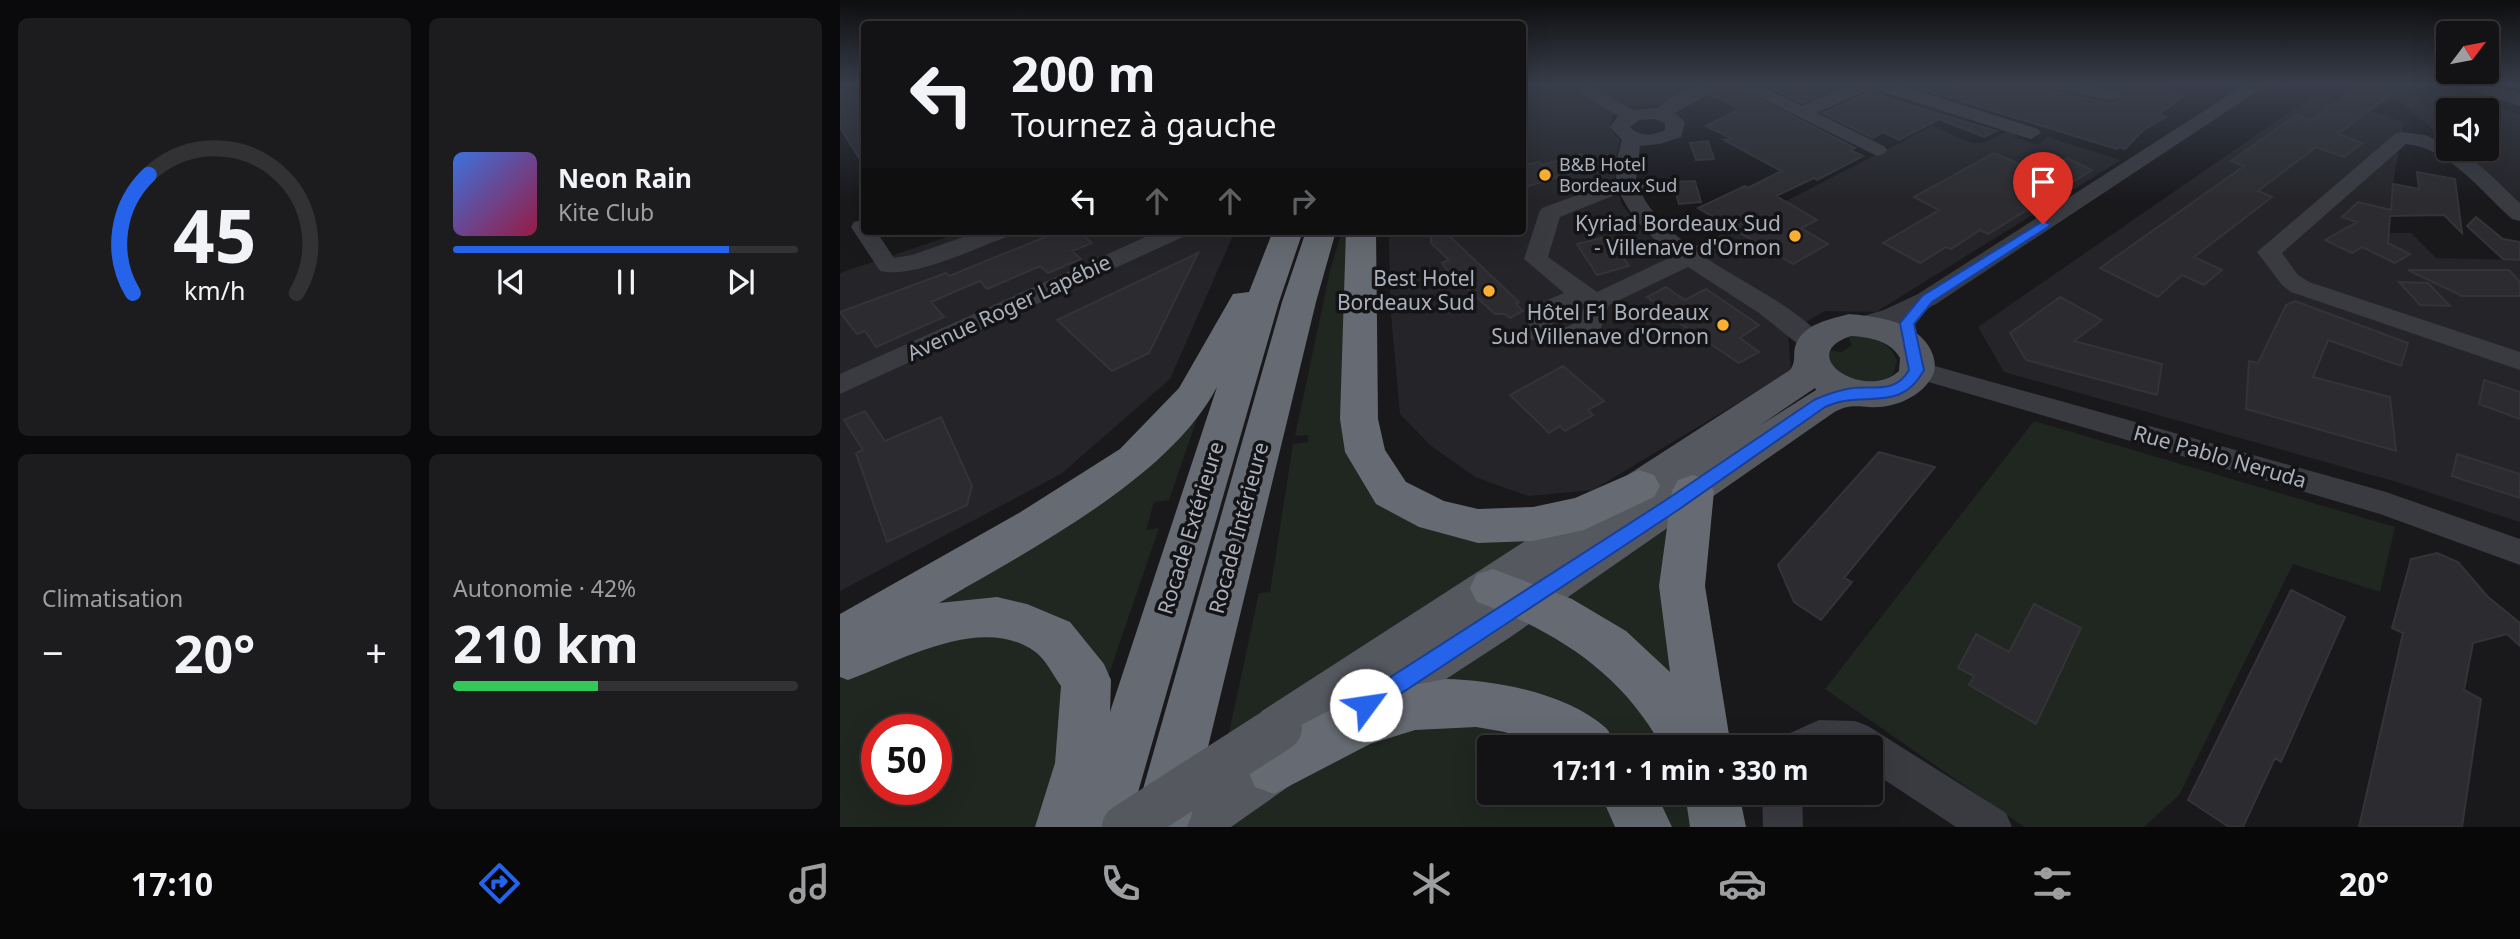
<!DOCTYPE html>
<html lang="fr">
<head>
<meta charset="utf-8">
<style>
  body { margin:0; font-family:"Noto Sans",sans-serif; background:#1c1c1e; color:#f1f3f6; height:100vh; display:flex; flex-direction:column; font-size:26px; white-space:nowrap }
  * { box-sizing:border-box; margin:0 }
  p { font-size:23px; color:#9d9ea0 }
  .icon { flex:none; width:38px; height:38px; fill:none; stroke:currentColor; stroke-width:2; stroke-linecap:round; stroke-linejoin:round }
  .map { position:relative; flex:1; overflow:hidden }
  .side { display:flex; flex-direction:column; gap:18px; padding:18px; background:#0a0a0c; width:840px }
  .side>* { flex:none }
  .banner { position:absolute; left:21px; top:21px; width:665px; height:214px; border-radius:7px; box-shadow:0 7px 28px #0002,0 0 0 2px #323234; background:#131315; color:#f1f3f6; overflow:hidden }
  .needle { width:46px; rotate:58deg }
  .tools { position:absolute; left:1596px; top:21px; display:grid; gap:14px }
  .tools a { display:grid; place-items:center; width:63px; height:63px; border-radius:7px; background:#131315; box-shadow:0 7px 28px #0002,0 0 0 2px #323234; font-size:35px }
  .speed { position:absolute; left:21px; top:714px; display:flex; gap:14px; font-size:35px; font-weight:700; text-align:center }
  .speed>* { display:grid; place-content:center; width:91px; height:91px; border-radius:50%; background:#131315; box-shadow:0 7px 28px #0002,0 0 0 2px #323234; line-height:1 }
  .speed .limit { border:10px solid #d22; background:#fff; color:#111 }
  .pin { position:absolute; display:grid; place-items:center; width:60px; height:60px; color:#fff; margin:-72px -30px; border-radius:50% 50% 50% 0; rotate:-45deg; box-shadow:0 0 7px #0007 }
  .pin .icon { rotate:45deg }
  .me { position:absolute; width:77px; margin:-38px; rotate:59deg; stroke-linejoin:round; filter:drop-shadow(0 0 5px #0008) }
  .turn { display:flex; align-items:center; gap:24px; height:147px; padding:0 35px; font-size:32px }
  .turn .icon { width:91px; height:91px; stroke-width:2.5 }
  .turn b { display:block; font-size:49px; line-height:60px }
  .lanes { display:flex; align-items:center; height:66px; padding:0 35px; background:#0003; justify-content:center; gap:35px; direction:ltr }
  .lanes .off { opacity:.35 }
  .big { font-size:52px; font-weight:700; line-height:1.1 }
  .side .tile { flex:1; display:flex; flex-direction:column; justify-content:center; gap:10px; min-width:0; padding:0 24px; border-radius:10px; background:#1c1c1e }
  .side .dial { align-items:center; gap:0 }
  .dial svg { height:182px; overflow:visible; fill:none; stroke:#323234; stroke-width:7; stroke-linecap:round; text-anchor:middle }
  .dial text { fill:#f1f3f6; stroke:none }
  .song { display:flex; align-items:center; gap:21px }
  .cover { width:84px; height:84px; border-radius:10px; background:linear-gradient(135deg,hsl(220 70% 55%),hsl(340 70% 35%)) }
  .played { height:7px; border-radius:4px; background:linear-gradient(90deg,#2563eb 80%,#323234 80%) }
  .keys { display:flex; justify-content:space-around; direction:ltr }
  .heat { display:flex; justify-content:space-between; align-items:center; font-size:38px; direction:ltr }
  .charge { height:10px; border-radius:5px; background:linear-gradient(90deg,#34c759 42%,#323234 0) }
  .side .tiles { flex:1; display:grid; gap:18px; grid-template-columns:repeat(2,1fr) }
  .trip { position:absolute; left:637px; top:735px; width:406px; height:70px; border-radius:7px; background:#131315; box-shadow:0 7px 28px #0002,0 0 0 2px #323234; font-weight:700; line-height:70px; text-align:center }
  .menu { display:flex; height:112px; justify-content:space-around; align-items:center; background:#080808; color:#9d9ea0 }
  .menu .icon { width:49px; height:49px }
  .menu .active { color:#2563eb }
  .menu b { font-size:32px; color:#f1f3f6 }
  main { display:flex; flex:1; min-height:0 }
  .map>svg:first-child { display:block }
  .built { fill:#252529 }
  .green { fill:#1f2720; fill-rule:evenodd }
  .building { fill:#2c2c30; stroke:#333338; stroke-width:2 }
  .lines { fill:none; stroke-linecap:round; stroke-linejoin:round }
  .minor { fill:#3a3b41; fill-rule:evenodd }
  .major { fill:#565860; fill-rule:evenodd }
  .highway { fill:#666a72; fill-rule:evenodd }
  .major-bridge { stroke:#565860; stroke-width:46 }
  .route { fill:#2563eb; stroke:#184099; stroke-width:2 }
  .poi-dot { fill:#fbaf32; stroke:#141417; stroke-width:2.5 }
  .labels { text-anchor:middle; stroke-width:7; stroke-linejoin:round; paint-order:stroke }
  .far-poi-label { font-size:18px; fill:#abb1bc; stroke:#141417; text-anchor:start }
  .poi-label { font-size:21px; fill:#abb1bc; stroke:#141417; text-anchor:end }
  .street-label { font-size:21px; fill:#abb1bc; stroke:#141417 }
</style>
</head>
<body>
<main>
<section class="side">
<div class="tiles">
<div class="tile dial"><svg viewBox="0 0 100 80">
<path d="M14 69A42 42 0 1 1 86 69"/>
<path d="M14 69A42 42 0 0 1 21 17" stroke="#2563eb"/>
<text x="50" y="56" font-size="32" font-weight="700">45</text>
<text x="50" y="72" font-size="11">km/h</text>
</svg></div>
<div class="tile">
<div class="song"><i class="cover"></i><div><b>Neon Rain</b><p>Kite Club</p></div></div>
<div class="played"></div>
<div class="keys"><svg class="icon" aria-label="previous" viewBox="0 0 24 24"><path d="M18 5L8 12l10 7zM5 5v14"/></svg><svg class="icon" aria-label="pause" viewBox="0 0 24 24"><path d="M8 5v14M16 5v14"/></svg><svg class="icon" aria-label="next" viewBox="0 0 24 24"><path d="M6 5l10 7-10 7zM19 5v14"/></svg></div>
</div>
<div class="tile"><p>Climatisation</p>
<div class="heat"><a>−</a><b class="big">20°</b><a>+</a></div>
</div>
<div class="tile"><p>Autonomie · 42%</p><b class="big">210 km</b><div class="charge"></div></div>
</div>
</section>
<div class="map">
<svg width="1680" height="827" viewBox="0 0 1680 827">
  <rect width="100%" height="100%" fill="#19191c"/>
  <!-- built -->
  <path class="built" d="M683 84H861L832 97 822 105 788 106 774 112 771 122 772 132 780 141 773 169 782 204 801 230 837 257 1092 126 1132 143H1144L1171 129 1179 131 1174 137 1198 145 1207 137 1281 160 1036 312 985 311 948 332 951 371 753 490 688 496 635 477 591 446 560 414 551 314 549 247V231H682Z
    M1509 84H1585L1680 114V204L1614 149H1647V110H1608V143L1560 101Z
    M1477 93 1564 122 1554 177 1549 233H1571L1596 258 1680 260V522L1560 483 1164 372 1138 327Z
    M125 231H395L330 379 221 474 0 591V273Z"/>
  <!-- green -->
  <path class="green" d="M502 231H516L525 472 692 538 386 747 419 593 430 592 453 444 468 442V435L455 436 490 271Z
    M1008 336C1028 336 1050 339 1057 361L1053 374C1032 390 1012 380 991 370L985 350 1002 352 1012 345Z
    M361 407 329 500 314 502 306 530 319 528 269 674 260 678 216 625 0 644Z
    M1194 421 1555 527 1540 592 1453 564 1339 795 1304 827H1184L985 689Z
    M837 518 824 611 831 682 722 596Z
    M701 615 815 710 837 747H766L761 742 598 681Z
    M120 631 192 644 228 693 226 732 202 827H0V671ZM37 730H96V789H37Z
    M591 715 698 731 721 747H649V793H764L772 805 780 827H380L455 767Z
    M800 793H855L861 827H817Z"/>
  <!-- building -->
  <path class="building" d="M0 84H7L24 105V166L0 127Z
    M889 84 1015 148 1010 150 1023 156 977 180 974 178 936 196 977 220 961 228 988 244 953 264 858 208 905 186 908 188 941 171 884 140 893 139 866 126 900 109 871 95Z
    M924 84H991L997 87 962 103Z
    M1075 84H1102L1119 89V84H1206L1210 91 1272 104 1285 97 1281 90 1257 84H1313L1344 96 1319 114 1326 117 1302 131 1285 149 1279 147 1277 149 1072 86Z
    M1522 84H1565L1498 134 1522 143 1504 157 1476 147 1418 191 1432 197 1354 257 1382 270 1364 285 1342 275 1318 297 1260 268 1404 166 1391 161 1456 115 1471 120Z
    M1032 91 1053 100 1156 131 1144 137 1099 119 1059 140 1043 132 1033 138 983 113Z
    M868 141 874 159 856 160 850 143Z
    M1154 153 1202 174 1227 158 1252 170 1148 234 1140 230 1111 249 1106 247 1080 263 1043 243 1099 210 1074 197Z
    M741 154 754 166 682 188V166L698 162 702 165Z
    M1577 172 1615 179 1622 233 1604 215 1550 216 1548 243 1570 254 1555 263 1522 247 1512 253 1485 240 1517 222 1502 217 1518 202 1551 210 1553 184 1579 189Z
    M855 181 861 202 839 204 833 182Z
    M1636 217 1663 239 1680 242V260L1663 259 1627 226Z
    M220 231H238L252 243 232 251 241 259 208 273 200 266 147 289 140 281 128 286 91 302 104 317 36 347 25 331 17 334 0 312 106 273 109 276Z
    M591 231H604L679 302 676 304 683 311 670 318 665 314H655L606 269 602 263 609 260 591 243Z
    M770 236 789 266 757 275 737 244Z
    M358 253 309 353 272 371 217 320Z
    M1568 270H1669L1680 282V296H1622Z
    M1559 282 1588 283 1610 306 1580 305Z
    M826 287 845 300 866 289 919 325 900 338 919 352 899 363 826 314 828 312 826 310 807 297Z
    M1220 297 1262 320 1234 341 1322 364 1317 395 1186 360 1170 333Z
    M1455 301 1568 343 1561 366 1488 340 1473 377 1550 397 1556 451 1406 409 1409 361 1418 363 1446 305Z
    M723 366 764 401 748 410 753 415 725 431 720 426 709 433 670 395Z
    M1644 380 1680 392V419L1639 404Z
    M25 411 45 441 101 417 132 486 127 505 47 542 16 453 23 450 4 420Z
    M1039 452 1095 467 1004 578 1012 582 981 620 954 602 938 565Z
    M1617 454 1680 474V498L1612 476Z
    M1597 553 1618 562 1648 597 1680 623V646L1667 634 1633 643 1624 690 1641 699 1622 827H1519L1563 633 1552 628 1571 559Z
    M1451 590 1505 617 1441 762 1435 758 1403 827H1389L1348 800Z
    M1194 604 1241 628 1196 724 1129 685 1134 676 1118 668 1136 634 1169 652Z"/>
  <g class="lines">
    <!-- minor -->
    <path class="minor" d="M725 84H748L793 110 817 108 831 97 861 84H886L835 113 845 122 841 137 820 144 800 146 796 179 807 181 810 185 807 189 800 191C812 215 830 231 851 247L864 243 872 245 875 250 866 258C898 280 966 312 986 343L982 349 973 351 964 349 919 313 848 267 769 305 760 331C736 343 715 346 689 339L685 333 693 306 724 293 684 259 699 213 702 208 776 181V162L782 140 770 127 778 116ZM814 119 825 123V130C812 136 800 137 790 127L799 120ZM780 193C792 220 811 237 833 256L757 292 708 257 720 217ZM741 303 745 304 740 320 727 327 712 326 714 316Z
      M893 84H917L962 106 1010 84H1057L1198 129 1201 133 1191 139 1184 137 1031 88 977 113 1044 146 1047 150 1044 154 1037 156Z
      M1208 84H1244L1279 92 1282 96 1273 101 1211 88Z
      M1406 84H1428L1096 304C1073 316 1039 338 1013 331L1009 325 1013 319 1044 310 1078 294Z
      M1620 84H1649L1680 94V106L1623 88Z
      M1562 132 1585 135 1608 145V149C1629 149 1664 189 1680 203V221L1672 219C1642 192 1609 148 1566 144L1442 253 1458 275 1469 282 1680 352V370L1451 292 1442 285 1417 252 1555 134Z
      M22 220 24 221V231H36L54 258 72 255 140 231H172L169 236C136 248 73 279 40 271L11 227 14 222Z
      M319 231H348L345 236 0 394V374Z
      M1077 361 1546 492 1680 539V565L1540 514 1068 376 1064 370 1068 364Z
      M979 720 1015 721 1028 726 1166 813 1172 827H1116L1031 771V747H943L948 734Z
      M922 793H962L963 827H923Z"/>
    <!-- major -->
    <path class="major" d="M1009 314C1033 316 1067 320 1084 340 1092 349 1098 363 1093 375 1082 397 1053 409 1029 407 1015 406 1006 405 993 413L669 638 528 730 511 737 494 730 490 722 470 735 479 753 472 770 391 827H318L326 808 422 745 414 728 422 711 950 370C957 361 952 354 956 344 964 324 990 319 1009 314ZM1011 336C1029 337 1051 341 1060 358L1059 371C1025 402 953 355 1011 336ZM975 388 976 390 919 426Z"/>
    <!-- highway -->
    <path class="highway" d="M433 231H463L439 302 288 827H195L215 763 221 686C213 675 205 658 194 651 141 614 60 661 8 680L0 677V614L179 513 280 449 339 388 393 294 409 292ZM377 387 270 712 271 680 264 664 230 622 187 604 157 597 99 603C187 551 329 479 377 387Z
      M466 231H496L476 302 351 817 347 827H299L295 817 442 302Z
      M506 231H536L538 419 545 450 566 482 604 501 638 509 693 507 735 498 799 470 814 475 820 486 814 497 744 530 693 541 638 543 579 527 536 504 505 452 500 419Z
      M853 475 868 480 874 491 865 586 891 747H822C781 672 715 631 637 602L630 588 637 574 653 569 732 599 786 631 830 672 819 586 832 491 838 480Z
      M606 679C655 680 727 693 766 728 770 732 773 741 775 747H704L665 732 636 727 575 730 530 744 434 794 415 787 407 768 415 749 486 712 545 690Z
      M760 793H816L832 827H775Z
      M845 793H899L906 827H850Z"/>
    <!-- major-bridge -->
    <path class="major-bridge" d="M285 827 439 728"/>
  </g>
  <!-- sky -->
  <linearGradient id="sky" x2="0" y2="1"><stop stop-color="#0e0e0f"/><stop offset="0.42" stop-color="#383e4b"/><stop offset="1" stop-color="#383e4b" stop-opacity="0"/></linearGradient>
  <rect width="1680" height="200" fill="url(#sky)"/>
  <!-- route -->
  <path class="route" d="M1203 221 1210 224 1208 227 1092 302 1074 324 1084 370C1060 415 1022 389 985 407L838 510 533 712 526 715 518 712 515 705 518 698 826 500 974 400C987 394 999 390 1013 388 1035 386 1056 393 1069 370L1060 323 1082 296Z"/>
  <!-- markers -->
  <g class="poi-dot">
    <circle cx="705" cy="175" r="7"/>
    <circle cx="955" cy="236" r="7"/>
    <circle cx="649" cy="291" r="7"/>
    <circle cx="883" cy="325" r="7"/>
  </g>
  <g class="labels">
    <!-- far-poi labels -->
    <g class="far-poi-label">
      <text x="719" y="171">B&amp;B Hotel<tspan x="719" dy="21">Bordeaux Sud</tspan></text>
    </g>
    <!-- poi labels -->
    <g class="poi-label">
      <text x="941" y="231">Kyriad Bordeaux Sud<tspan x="941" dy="24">- Villenave d'Ornon</tspan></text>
      <text x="635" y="286">Best Hotel<tspan x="635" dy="24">Bordeaux Sud</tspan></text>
      <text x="869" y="320">Hôtel F1 Bordeaux<tspan x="869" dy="24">Sud Villenave d'Ornon</tspan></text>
    </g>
    <!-- street labels -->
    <g class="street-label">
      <text transform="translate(169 308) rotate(-25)" y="7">Avenue Roger Lapébie</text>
      <text transform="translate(1380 457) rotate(16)" y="7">Rue Pablo Neruda</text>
      <text transform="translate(351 528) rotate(-73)" y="7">Rocade Extérieure</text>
      <text transform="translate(399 528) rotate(-75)" y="7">Rocade Intérieure</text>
    </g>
  </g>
</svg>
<div class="tools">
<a><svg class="needle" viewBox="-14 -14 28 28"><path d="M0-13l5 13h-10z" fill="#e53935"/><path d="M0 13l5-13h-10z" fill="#9d9ea0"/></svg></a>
<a><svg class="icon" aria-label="sound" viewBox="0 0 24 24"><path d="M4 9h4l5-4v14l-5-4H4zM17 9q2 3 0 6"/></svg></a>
</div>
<div class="speed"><div class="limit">50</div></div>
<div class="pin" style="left:1203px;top:224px;background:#d93025"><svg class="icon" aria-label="arrive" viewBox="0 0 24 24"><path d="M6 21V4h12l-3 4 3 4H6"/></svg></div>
<svg class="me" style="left:526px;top:705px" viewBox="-20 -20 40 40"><circle r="19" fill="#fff"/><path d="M0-13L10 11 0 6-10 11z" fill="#2563eb"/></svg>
<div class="trip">17:11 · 1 min · 330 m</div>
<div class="banner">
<div class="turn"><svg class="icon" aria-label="left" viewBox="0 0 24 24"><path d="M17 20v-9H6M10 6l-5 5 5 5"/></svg><div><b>200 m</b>Tournez à gauche</div></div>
<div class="lanes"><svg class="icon" aria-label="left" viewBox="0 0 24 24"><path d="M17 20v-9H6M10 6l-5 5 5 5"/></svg><svg class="icon off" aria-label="ahead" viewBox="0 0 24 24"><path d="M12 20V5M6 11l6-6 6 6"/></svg><svg class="icon off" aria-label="ahead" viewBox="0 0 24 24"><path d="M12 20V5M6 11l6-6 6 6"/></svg><svg class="icon off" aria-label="right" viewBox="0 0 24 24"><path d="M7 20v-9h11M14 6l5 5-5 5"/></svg></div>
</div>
</div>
</main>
<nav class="menu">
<b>17:10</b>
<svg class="icon active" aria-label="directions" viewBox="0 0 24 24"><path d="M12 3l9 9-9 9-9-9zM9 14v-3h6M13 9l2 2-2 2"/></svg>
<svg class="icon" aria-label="music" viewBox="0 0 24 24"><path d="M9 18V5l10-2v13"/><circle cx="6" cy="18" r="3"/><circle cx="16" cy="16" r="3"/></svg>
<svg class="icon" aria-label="phone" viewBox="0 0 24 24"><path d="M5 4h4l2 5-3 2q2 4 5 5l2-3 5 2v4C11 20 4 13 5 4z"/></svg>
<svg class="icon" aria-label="climate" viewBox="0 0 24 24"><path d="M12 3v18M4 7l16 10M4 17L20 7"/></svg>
<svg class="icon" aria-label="car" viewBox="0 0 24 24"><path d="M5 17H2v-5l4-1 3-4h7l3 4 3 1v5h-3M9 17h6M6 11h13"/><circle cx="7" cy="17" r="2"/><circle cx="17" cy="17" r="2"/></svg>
<svg class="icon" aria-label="filters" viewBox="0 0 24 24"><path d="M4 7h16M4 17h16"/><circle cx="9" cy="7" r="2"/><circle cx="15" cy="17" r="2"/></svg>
<b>20°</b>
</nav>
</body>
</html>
